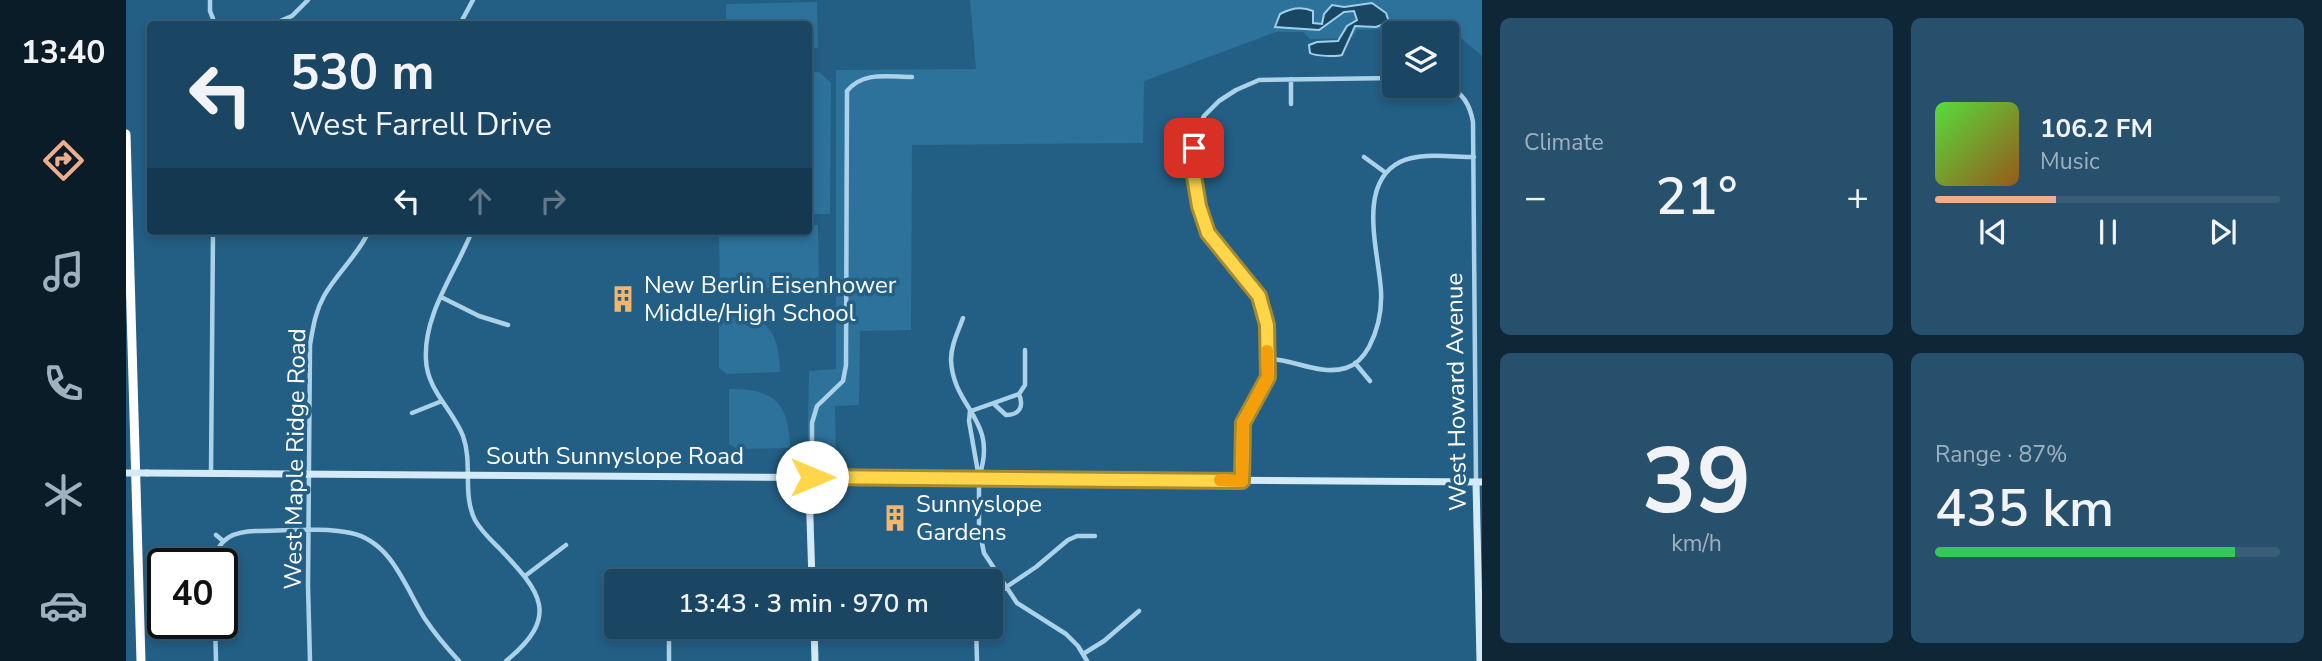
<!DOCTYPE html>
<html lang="en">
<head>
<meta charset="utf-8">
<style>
  body { margin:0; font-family:"Nunito Sans",sans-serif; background:#27506c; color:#f1f3f6; height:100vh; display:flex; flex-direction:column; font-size:26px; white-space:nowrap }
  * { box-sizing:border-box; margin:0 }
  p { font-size:23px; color:#9fb1be }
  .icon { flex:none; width:38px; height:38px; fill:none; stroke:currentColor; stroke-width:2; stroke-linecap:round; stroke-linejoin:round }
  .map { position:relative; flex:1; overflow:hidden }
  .panel { display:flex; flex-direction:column; gap:18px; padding:18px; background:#0e2636; width:840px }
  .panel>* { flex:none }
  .hud { position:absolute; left:21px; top:21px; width:665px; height:214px; border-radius:7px; box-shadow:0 4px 10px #0003,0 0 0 2px #385e78; background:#1a4663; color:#f1f3f6; overflow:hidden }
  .buttons { position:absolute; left:1256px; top:21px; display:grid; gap:14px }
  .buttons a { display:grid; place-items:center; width:77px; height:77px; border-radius:7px; background:#1a4663; box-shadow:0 4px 10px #0003,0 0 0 2px #385e78; font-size:35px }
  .speed { position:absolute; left:21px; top:548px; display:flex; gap:14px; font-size:35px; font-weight:700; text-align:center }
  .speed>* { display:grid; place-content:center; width:91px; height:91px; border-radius:50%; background:#1a4663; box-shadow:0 4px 10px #0003,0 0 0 2px #385e78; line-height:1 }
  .speed .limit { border:4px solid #111; border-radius:10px; background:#fff; color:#111 }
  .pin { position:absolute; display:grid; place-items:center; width:60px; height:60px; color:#fff; margin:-30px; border-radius:14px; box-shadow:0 4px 10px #0006 }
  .me { position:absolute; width:77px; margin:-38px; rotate:90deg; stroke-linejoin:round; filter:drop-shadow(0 0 5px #0008) }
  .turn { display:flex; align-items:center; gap:24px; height:147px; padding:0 28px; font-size:32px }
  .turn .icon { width:91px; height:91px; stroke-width:2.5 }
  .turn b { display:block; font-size:49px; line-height:60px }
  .lanes { display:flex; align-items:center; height:66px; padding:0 28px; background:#0003; justify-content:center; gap:35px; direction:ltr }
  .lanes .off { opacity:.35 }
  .big { font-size:52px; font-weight:600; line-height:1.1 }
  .panel .tile { flex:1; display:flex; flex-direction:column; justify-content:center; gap:10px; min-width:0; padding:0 24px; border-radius:10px; background:#27506c }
  .panel .dial { align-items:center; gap:0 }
  .dial b { font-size:91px; line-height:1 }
  .song { display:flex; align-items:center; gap:21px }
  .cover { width:84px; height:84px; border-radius:10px; background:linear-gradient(135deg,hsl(110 70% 55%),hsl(30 70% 35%)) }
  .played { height:7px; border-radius:4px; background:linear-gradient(90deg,#eead8d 35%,#385e78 35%) }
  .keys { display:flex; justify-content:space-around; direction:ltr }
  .heat { display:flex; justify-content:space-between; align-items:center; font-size:38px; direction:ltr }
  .charge { height:10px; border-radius:5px; background:linear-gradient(90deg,#34c759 87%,#385e78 0) }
  .panel .tiles { flex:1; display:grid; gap:18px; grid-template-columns:repeat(2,1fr) }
  .trip { position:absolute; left:478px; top:569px; width:399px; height:70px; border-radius:7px; background:#1a4663; box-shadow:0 4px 10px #0003,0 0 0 2px #385e78; font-weight:600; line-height:70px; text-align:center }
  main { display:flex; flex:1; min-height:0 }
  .tabs { display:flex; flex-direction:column; width:126px; justify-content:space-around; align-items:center; background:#0a1c28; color:#9fb1be }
  .tabs .icon { width:49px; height:49px }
  .tabs .on { color:#eead8d }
  .tabs b { font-size:32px; color:#f1f3f6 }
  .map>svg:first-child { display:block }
  .green { fill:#2d729b }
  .water { fill:#184663; stroke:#9fcfe9; stroke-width:2 }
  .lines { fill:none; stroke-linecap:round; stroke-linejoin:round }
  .street { stroke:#abd2e8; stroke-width:4.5 }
  .secondary { stroke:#d5eaf7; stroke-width:7 }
  .highway { stroke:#fff; stroke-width:9 }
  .secondary-bridge { stroke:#d5eaf7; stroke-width:7 }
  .route-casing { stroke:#a68a30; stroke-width:18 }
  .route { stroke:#ffd54a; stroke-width:12 }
  .slow { stroke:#f59e0b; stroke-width:12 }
  .labels { text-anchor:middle; stroke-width:7; stroke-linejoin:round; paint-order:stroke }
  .poi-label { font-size:24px; fill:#fff; stroke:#235e84; text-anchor:start }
  .street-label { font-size:24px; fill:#fff; stroke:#235e84 }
</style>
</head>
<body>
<main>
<nav class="tabs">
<b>13:40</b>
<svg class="icon on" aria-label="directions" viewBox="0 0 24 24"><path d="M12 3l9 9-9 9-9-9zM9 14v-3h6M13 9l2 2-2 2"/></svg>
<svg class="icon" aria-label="music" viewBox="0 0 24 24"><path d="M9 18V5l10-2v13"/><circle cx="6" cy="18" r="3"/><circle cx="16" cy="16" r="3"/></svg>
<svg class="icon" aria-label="phone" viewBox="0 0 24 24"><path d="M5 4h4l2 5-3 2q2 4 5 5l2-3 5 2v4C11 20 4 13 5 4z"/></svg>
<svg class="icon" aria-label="climate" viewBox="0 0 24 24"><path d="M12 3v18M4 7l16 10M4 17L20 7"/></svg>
<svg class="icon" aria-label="car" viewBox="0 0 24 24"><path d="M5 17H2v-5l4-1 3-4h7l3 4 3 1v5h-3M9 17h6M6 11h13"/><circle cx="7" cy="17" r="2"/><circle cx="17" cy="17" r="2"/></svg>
</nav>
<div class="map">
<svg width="1356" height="661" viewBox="0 0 1356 661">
  <rect width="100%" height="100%" fill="#235e84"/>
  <!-- green -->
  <path class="green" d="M844 0H1356V56L1322 27 1231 30 1226 38 1184 39 1177 32H1150L1018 81 1017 143 786 145 785 330 734 331 733 405 709 406 710 477H681L683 371 710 369V70L850 69Z
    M691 2 692 48H683L682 24H600V4Z
    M682 72H693L705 83 704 214H683Z
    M683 225H692L693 287 594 289 593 231H682Z
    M593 314C638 313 653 327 654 372L601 374 593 368Z
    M603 389C648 389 663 402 664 448L611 449 603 444Z"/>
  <!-- water -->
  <path class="water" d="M1246 3 1260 13 1263 22 1250 27 1229 26 1216 55C1210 57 1189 56 1184 53L1183 45 1191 42 1212 41 1221 26 1231 20 1228 11 1218 12 1193 30 1149 27 1154 14C1165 8 1176 6 1187 11V23L1196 24 1198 14 1206 5 1218 7Z"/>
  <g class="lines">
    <!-- street -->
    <path class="street" d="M84 0V11L89 24
      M147 24 166 16 182 0
      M334 24 347 0
      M1321 85C1337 93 1344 105 1347 122L1350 482
      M1165 104V79
      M1238 157 1260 173
      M346 231C330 272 297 314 300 360 301 390 327 410 337 436 347 464 336 494 349 520 355 531 365 540 373 548 415 592 435 616 380 661
      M315 297 353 316 382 325
      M837 318C832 332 825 345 825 360 827 409 873 419 853 477
      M1142 359C1168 359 1193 376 1220 368 1230 365 1238 356 1243 347 1252 330 1256 311 1255 291 1253 253 1230 184 1274 162 1295 152 1324 157 1348 157
      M1229 363 1244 381
      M868 404 880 415C894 415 898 406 893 394
      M844 411 843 421 853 478V528L858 553 891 603 940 634 952 646 961 661
      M845 411 893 394 899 385V350
      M286 413 316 401
      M85 473 87 231
      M686 477V423L691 406 717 381 720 365 721 91C737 71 762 77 786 77
      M1116 480 1117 423 1142 377 1141 325 1133 296 1082 233 1073 206 1068 176 1071 132 1078 116 1093 101 1110 90 1133 80 1269 78
      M90 535 96 540
      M88 564C91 537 109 531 133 531 163 531 196 527 225 533 266 542 279 587 299 619 309 634 321 648 333 661
      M399 576 440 545
      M864 598 910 567 942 540 951 536H969
      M89 623 90 661
      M543 626V661
      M850 626 851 661
      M957 654 978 641 1013 611
      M184 661 182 586 184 345C187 328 189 312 198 296 211 273 232 255 243 231"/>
    <!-- secondary -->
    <path class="secondary" d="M21 473 1356 482
      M686 477 683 488 686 581
      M1350 482 1354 661
      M688 626 689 661"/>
    <!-- highway -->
    <path class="highway" d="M0 134 15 661"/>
    <!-- secondary-bridge -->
    <path class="secondary-bridge" d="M0 473H21"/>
  </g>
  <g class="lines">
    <defs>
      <path id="route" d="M686 477 1116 481 1117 423 1142 377 1141 325 1133 296 1082 233 1073 206 1068 176V148"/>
    </defs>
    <!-- route casing -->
    <use href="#route" class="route-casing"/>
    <!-- route -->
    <use href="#route" class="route"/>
    <!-- slow -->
    <path class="slow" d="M1094 480 1116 481 1117 423 1142 377 1141 351"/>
  </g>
  <!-- icons -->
  <defs>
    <symbol id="building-bare" viewBox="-9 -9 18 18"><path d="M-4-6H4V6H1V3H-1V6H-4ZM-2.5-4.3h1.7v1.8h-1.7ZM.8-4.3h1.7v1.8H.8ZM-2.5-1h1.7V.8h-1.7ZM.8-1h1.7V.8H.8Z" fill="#f4b56d" stroke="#235e84" stroke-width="2.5" paint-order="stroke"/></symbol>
  </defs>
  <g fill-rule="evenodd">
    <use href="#building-bare" x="478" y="280" width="38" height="38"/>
    <use href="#building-bare" x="750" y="499" width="38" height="38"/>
  </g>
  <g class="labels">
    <!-- poi labels -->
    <g class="poi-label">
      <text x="518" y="293">New Berlin Eisenhower<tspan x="518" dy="28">Middle/High School</tspan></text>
      <text x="790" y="512">Sunnyslope<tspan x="790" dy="28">Gardens</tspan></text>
    </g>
    <!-- street labels -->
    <g class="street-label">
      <text transform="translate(1330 392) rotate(-91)" y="8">West Howard Avenue</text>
      <text x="489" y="464">South Sunnyslope Road</text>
      <text transform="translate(169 459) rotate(-89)" y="8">West Maple Ridge Road</text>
    </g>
  </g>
</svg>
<div class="buttons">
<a><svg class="icon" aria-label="layers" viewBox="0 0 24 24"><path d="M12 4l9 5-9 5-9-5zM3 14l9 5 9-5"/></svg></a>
</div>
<div class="speed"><div class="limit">40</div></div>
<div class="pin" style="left:1068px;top:148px;background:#d93025"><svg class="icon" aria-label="arrive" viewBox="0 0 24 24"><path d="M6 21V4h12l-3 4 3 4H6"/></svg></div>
<svg class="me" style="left:686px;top:477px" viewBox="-20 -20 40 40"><circle r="19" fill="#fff"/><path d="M0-13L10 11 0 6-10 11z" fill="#ffd54a"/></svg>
<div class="trip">13:43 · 3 min · 970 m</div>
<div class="hud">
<div class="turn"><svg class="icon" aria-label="left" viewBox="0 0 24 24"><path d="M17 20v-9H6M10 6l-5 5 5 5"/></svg><div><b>530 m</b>West Farrell Drive</div></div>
<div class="lanes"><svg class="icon" aria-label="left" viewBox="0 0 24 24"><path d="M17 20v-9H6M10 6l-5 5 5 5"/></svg><svg class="icon off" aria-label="ahead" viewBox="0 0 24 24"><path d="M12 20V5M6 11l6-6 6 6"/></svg><svg class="icon off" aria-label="right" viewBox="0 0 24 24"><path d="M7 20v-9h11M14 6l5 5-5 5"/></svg></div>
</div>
</div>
<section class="panel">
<div class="tiles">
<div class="tile"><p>Climate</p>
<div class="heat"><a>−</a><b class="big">21°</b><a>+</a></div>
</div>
<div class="tile">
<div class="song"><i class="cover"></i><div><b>106.2 FM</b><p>Music</p></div></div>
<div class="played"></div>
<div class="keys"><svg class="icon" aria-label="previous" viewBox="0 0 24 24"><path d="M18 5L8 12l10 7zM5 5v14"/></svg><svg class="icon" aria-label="pause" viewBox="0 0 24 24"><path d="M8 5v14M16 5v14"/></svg><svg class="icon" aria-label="next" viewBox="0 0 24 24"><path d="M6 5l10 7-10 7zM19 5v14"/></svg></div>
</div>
<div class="tile dial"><b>39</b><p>km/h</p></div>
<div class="tile"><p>Range · 87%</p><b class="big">435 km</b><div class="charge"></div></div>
</div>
</section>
</main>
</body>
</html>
